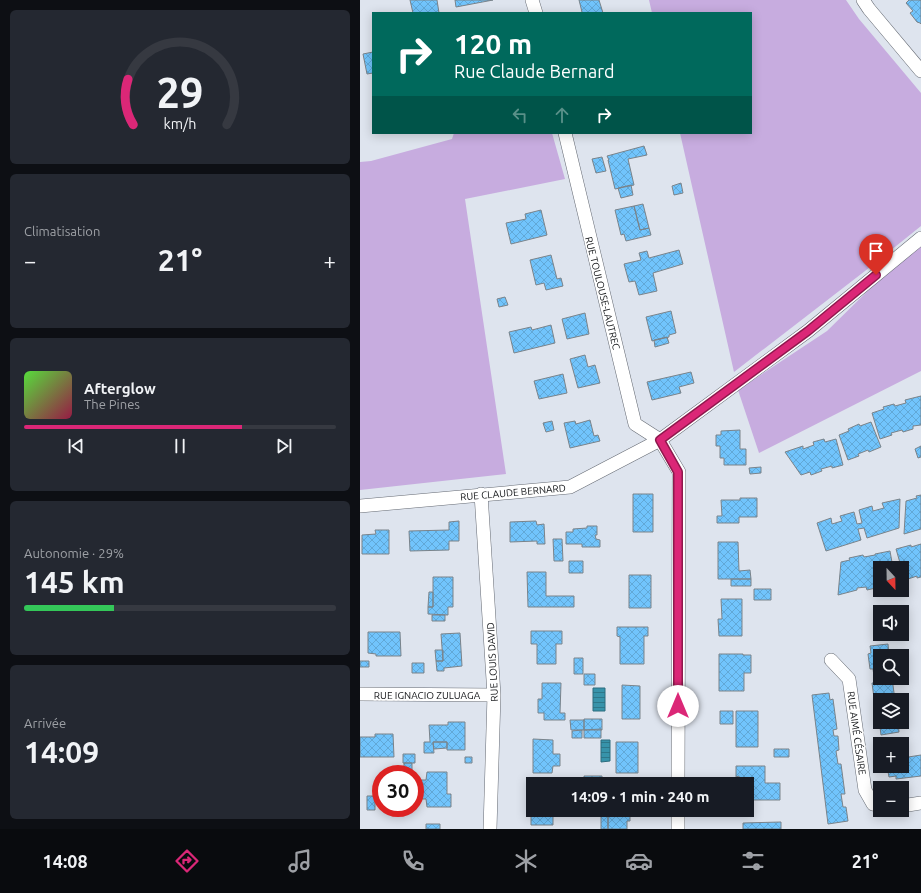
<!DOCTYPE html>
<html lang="fr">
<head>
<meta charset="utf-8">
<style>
  body { margin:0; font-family:Ubuntu,sans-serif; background:#242831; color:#f1f3f6; height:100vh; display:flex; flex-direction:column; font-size:15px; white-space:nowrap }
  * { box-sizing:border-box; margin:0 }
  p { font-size:13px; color:#9ea1a6 }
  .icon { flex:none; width:22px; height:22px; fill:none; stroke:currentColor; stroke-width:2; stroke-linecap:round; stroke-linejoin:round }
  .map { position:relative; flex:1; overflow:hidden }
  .drawer { display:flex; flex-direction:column; gap:10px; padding:10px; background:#0d0f14; width:360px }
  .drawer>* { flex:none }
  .hud { position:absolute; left:12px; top:12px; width:380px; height:122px; border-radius:0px; box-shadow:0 2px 10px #0003; background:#00695c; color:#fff; overflow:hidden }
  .needle { width:26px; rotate:158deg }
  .tools { position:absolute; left:513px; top:561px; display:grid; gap:8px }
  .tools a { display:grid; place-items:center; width:36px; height:36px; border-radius:0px; background:#171b24; box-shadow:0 2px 10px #0003; font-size:20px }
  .speed { position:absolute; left:12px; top:765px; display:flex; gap:8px; font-size:20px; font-weight:700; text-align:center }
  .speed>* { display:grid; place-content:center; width:52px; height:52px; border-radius:50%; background:#171b24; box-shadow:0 2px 10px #0003; line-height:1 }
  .speed .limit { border:6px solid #d22; background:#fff; color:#111 }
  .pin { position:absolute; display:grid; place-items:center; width:34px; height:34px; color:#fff; margin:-41px -17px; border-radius:50% 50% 50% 0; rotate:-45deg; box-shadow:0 0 4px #0007 }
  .pin .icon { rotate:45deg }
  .me { position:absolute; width:44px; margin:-22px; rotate:0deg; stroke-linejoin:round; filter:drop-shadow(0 0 3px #0008) }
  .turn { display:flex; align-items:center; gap:14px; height:84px; padding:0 16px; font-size:18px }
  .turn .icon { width:52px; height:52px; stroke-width:2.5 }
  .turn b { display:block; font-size:28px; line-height:34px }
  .lanes { display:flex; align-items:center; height:38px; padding:0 16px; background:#0003; justify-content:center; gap:20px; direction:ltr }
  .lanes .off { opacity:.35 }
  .big { font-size:30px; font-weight:700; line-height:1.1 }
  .drawer .card { flex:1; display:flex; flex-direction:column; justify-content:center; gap:6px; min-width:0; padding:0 14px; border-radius:6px; background:#242831 }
  .drawer .dial { align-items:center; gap:0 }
  .dial svg { height:104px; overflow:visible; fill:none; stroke:#363941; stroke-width:7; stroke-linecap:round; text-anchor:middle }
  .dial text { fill:#f1f3f6; stroke:none }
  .song { display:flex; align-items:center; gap:12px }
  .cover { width:48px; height:48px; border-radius:6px; background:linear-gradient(135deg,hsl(110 70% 55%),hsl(340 70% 35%)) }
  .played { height:4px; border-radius:2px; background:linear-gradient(90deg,#db2777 70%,#363941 70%) }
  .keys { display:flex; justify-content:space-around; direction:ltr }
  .heat { display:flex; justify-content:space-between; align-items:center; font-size:22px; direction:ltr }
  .charge { height:6px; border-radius:3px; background:linear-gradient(90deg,#34c759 29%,#363941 0) }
  .trip { position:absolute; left:166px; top:777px; width:228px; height:40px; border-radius:0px; background:#171b24; box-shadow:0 2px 10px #0003; font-weight:700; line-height:40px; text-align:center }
  .menu { display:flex; height:64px; justify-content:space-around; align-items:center; background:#090b0e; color:#9ea1a6 }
  .menu .icon { width:28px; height:28px }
  .menu .current { color:#db2777 }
  .menu b { font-size:18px; color:#f1f3f6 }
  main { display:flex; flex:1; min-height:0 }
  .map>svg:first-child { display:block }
  .grass { fill:#c7acdf }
  .water { fill:url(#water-rules); stroke:#2c6d7e }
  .building { fill:url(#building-cross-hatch); stroke:#7a838a }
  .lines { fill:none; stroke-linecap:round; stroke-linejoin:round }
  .minor-casing { stroke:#656a73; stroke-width:14 }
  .minor { stroke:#fff; stroke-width:13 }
  .route-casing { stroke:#8e194d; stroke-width:10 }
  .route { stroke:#db2777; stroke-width:7 }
  .labels { text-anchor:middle; stroke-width:3; stroke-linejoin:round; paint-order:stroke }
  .street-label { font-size:10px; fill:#111316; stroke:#fff }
</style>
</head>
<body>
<main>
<section class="drawer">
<div class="card dial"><svg viewBox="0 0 100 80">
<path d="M14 69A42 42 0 1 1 86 69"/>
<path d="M14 69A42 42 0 0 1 10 34" stroke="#db2777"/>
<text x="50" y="56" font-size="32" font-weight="700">29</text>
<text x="50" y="72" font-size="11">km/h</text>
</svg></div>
<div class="card"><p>Climatisation</p>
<div class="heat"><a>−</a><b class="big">21°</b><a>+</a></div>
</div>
<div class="card">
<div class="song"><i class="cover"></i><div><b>Afterglow</b><p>The Pines</p></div></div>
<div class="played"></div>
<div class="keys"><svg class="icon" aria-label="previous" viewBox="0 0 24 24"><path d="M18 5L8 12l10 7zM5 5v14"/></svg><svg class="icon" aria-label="pause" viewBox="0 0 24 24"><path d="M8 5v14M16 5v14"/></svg><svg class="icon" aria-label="next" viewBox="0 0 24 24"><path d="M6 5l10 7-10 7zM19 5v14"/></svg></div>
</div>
<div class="card"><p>Autonomie · 29%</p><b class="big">145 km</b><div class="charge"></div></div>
<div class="card"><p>Arrivée</p><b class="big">14:09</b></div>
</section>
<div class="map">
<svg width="561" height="829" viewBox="0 0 561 829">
  <defs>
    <pattern id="water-rules" width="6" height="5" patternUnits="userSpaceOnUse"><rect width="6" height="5" fill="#3793aa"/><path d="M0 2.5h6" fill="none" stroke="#2d7789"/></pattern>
    <pattern id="building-cross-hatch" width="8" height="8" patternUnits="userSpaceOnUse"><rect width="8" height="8" fill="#71c4fc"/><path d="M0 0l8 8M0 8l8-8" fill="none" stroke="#61a8d7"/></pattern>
  </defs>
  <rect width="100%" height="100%" fill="#dee4ee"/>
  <!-- grass -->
  <path class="grass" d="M289 0H486L499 19 561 93V226L505 271 374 372 320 133H391V13H292Z
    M94 133H192L205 179 105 199 146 474 0 490V162L11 161 92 139Z
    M561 245V371L399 453 378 390 467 331 528 271Z"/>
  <!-- water -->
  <path class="water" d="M233 688H245V711H233Z
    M241 740H250V761L241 762Z"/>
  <!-- building -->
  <path class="building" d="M50 0H77L79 13H53Z
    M95 0H133L96 7Z
    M219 0H239L243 13H220L222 12Z
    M549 0H561V24L560 23 557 22 550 13 553 11 546 3Z
    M13 52V73L7 74 3 54Z
    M284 146 287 155 268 159 274 185 255 189 248 160H249L247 156Z
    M242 157 246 171 236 173 232 159Z
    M321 183 323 193 314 195 312 186Z
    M271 185 273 195 261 198 258 188Z
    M283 204 289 228 280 230 274 206Z
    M274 206 280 230 289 228 291 235 266 241 264 234 261 235 255 210Z
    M181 210 187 235 151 244 146 223 166 219 165 214Z
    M319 250 323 264 293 273 297 291 279 295 275 281 269 282 264 264 281 260 279 253 287 251 289 258Z
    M191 255 197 279 201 278 203 286 186 290 184 283 176 285 170 260Z
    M145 297 148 305 139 307 137 299Z
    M311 311 316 333 309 335V337L292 341 286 317Z
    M225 313 229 334 207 339 202 319Z
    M191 325 195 343 154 353 149 332 171 327 172 330Z
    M307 337 309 343 295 347 294 340Z
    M225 355 228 367 235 365 240 383 218 388 210 359Z
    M331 372 334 383 319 387 321 393 292 400 287 382Z
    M203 374 207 393 179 399 174 381Z
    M561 396V425L553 426V429L543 432 542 430 531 433 532 435 520 439 512 413 524 409 523 407 534 404 535 406 546 403 545 400Z
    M230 420 234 436 238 435 240 441 210 448 204 423 215 421 216 424Z
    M192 421 194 430 186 432 183 423Z
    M511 422 521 447 509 452 508 450 498 454 499 456 488 460 479 435 489 431 488 429 499 424 500 426Z
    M380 430V449H386V465H364V458H360V446H356V435H361V431Z
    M464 439 465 442 476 439 483 465 472 468V466L461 469 462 471 451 475 450 472 441 475 425 452 443 446V449L454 445 453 442Z
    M561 446V457L558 458 555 449Z
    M401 467V473L390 474 389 468Z
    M273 494H293V532H273Z
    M561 495V529L544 534 546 501 557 498 556 496Z
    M380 498H397V517H379V523H357V516H362L361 500H380Z
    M540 499 539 528 507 538 504 528 498 529 501 540 466 551 457 523 471 518 472 524 482 521 480 516 494 512 497 524 502 523 499 510 512 506 513 511 524 508 522 503Z
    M99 521V541H89V550L50 551 49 531 89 530V522Z
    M176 521 177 525 184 524 185 544H177V541L150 542V522Z
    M227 526H237V535H235L236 539 240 540V547H222V544H206V532H213V529L227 528Z
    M15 530H29V554H2V535L16 534Z
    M193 539H202L203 561H194Z
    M358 542H378L379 571 390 570 391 579H358Z
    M561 544V577L557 578V576L545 580 536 549 551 545V547Z
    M530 551 533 568H520V587L507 590 506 587 497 588V590L478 595 481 562 490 560 489 558 503 555 504 557 515 555V554Z
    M209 561H223V573H209Z
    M167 572H186V596H214V607H168Z
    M269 575H291V608H269Z
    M73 577H93V607H88V615L68 614V607H73Z
    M371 579H391V586H371Z
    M394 589H411V600H394Z
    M69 592H73V607H68Z
    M361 599H382V636H359L358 619H362Z
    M72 615H85V621H72Z
    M257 627H288V636H284V664H260V637L257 636Z
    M171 631H202V644H196V664H177V644H171Z
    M8 632H40L41 656H16V654L8 653Z
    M100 633 102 666 84 668V671H77L76 661H83L81 634Z
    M528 644 529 656H520V678H532L535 700H520V722H538L539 732 521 735 520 727 517 728 516 712H518L517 698H514L512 683H515L513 669H510L508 654 511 653 510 646Z
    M75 650H83V661H76Z
    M359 654H383V655H391V673H384V691H359Z
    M214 658H223V674H214Z
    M0 661H9V667H0Z
    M52 663H64V673H52Z
    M224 674H235V685H224Z
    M182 683H201L200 713H205V720H184V713H178V699H182Z
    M262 685 280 686V719H262Z
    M469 693 470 700 473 699 477 729 473 730 474 736H478L479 750 476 751 478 764H481L485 794H481L483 807H486L488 821 468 824 452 695Z
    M360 711H373V724H360Z
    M376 711H398V747H376Z
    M224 719H242V730H224Z
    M210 720H224V730H211Z
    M88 722H105V750H87V742H73L74 753H64V742H70L69 725H88Z
    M241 729V738H224V730Z
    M222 730V738H212V731Z
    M15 734H33L34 757H0V737H15Z
    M173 739 193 740V754H200V766H193L192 773H173Z
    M73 742H87V748L74 749Z
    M256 742H278V773H256Z
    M414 749H429V757H414Z
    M43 754H55V763H43Z
    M561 755V776L536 779V776L529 777 527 766H542V758Z
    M105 757H112V763H105Z
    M44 763H52V771H44Z
    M376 766H405V783H420V800H387V784H379V776L376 777Z
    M67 772H87V794H91V807H67L66 799H62L61 780H66Z
    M224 776H242V784H224Z
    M7 796H15V810H7Z
    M171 798H173V810H193V825H171Z
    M248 810H270V821H267V829H248Z
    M241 815H248V829H241Z
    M421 822V829H383V823Z
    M66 824H80V829H66Z"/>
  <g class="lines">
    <defs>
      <path id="minor" d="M172 0 176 13
        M503 0 509 9 561 71
        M205 133 275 424 300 440 319 472 318 784
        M121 494 134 695 130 829
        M0 506 210 487 300 440 448 331 561 238
        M471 660 489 679 505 790 513 804 520 806
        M0 694 134 695
        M542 806 561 803
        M318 829V810"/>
    </defs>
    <!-- minor casing -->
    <use href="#minor" class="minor-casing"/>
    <!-- minor -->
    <use href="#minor" class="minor"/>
  </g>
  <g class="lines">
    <defs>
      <path id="route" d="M318 706V472L300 440 448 331 516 275"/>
    </defs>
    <!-- route casing -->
    <use href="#route" class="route-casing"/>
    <!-- route -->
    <use href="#route" class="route"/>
  </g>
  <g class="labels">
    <!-- street labels -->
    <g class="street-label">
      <text transform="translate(243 293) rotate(76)" y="4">RUE TOULOUSE-LAUTREC</text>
      <text transform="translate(153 492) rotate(-5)" y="4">RUE CLAUDE BERNARD</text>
      <text transform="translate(132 662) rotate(-93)" y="4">RUE LOUIS DAVID</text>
      <text x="67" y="699">RUE IGNACIO ZULUAGA</text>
      <text transform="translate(497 733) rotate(82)" y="4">RUE AIMÉ CÉSAIRE</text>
    </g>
  </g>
</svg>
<div class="tools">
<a><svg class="needle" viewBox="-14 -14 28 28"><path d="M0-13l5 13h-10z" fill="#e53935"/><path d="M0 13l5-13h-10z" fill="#9ea1a6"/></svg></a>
<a><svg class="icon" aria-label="sound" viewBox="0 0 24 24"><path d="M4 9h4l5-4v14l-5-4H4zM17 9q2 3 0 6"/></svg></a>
<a><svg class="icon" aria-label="search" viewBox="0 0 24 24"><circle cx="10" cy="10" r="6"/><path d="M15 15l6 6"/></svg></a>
<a><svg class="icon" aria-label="layers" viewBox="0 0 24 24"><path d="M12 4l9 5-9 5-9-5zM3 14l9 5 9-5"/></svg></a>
<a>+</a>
<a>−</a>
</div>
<div class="speed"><div class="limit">30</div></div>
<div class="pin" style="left:516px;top:275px;background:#d93025"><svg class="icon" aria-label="arrive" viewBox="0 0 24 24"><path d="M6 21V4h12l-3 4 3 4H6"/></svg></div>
<svg class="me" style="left:318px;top:706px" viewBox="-20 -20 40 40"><circle r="19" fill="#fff"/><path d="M0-13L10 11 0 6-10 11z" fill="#db2777"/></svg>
<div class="trip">14:09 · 1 min · 240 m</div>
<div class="hud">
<div class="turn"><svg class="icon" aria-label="right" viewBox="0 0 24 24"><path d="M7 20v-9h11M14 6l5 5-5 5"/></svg><div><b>120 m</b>Rue Claude Bernard</div></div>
<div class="lanes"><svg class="icon off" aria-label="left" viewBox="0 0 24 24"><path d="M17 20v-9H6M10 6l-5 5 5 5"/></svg><svg class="icon off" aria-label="ahead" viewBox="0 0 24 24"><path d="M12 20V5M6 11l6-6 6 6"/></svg><svg class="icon" aria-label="right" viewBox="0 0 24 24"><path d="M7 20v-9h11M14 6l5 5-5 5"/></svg></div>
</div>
</div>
</main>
<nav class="menu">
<b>14:08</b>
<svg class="icon current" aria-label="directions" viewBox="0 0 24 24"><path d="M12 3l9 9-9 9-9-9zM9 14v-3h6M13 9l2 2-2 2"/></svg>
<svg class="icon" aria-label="music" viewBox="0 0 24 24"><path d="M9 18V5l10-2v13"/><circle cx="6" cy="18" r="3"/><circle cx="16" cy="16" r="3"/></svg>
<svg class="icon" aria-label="phone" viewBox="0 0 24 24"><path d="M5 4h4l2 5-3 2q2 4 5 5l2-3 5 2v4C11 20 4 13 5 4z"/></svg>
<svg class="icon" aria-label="climate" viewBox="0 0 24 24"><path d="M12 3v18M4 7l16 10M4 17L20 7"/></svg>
<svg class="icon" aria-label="car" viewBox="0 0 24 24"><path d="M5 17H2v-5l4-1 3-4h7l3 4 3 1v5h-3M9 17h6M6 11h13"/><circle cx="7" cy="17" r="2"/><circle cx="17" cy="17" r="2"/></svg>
<svg class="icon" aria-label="filters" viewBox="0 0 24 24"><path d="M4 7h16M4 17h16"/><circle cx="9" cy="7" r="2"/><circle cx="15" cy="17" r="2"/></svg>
<b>21°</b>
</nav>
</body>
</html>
